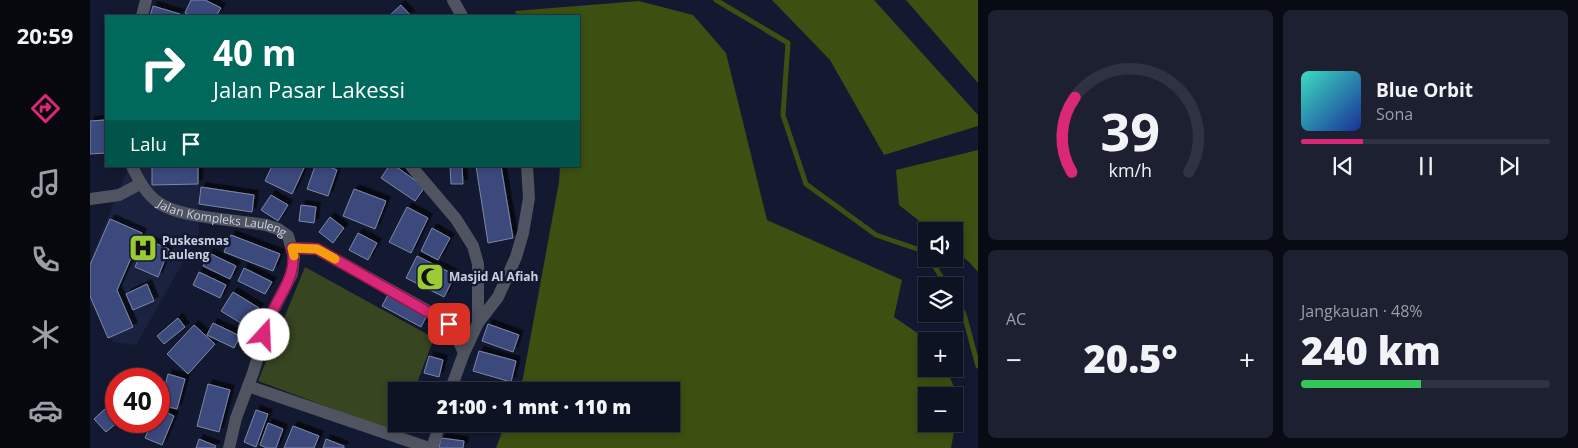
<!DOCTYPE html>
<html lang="id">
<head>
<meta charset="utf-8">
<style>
  body { margin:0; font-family:"Open Sans",sans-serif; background:#1c2031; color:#f1f3f6; height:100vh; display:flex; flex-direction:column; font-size:19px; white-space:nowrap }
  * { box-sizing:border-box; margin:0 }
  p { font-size:16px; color:#9b9ea6 }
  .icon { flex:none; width:28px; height:28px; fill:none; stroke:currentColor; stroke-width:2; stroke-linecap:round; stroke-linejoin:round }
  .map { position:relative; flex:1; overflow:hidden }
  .panel { display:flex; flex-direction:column; gap:10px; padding:10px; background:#080a14; width:600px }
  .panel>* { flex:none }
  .banner { position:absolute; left:15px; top:15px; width:475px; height:152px; border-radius:0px; box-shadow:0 2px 8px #0003,0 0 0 1px #2e3241; background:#00695c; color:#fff; overflow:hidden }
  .tools { position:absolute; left:828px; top:222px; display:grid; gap:10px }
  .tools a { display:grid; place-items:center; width:45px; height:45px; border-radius:0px; background:#0e1324; box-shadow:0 2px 8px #0003,0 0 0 1px #2e3241; font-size:25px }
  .speed { position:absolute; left:15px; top:368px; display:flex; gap:10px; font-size:25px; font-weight:700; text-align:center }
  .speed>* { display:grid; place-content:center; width:65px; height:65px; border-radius:50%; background:#0e1324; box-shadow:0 2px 8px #0003,0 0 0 1px #2e3241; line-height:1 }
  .speed .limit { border:8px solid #d22; background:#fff; color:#111 }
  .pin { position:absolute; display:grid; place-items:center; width:42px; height:42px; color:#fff; margin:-21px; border-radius:10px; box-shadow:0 2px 8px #0006 }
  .me { position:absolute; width:55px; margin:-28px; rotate:20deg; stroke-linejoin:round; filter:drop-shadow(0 0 4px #0008) }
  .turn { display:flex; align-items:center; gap:18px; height:105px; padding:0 25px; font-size:22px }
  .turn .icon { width:65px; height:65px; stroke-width:2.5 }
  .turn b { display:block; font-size:35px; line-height:42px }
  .then { display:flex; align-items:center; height:48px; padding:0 25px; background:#0003; gap:10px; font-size:19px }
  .big { font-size:38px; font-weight:800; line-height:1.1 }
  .panel .card { flex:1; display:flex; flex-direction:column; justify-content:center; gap:8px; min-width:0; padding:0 18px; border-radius:8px; background:#1c2031 }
  .panel .dial { align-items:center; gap:0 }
  .dial svg { height:130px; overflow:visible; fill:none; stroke:#2e3241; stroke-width:7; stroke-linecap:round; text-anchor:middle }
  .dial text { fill:#f1f3f6; stroke:none }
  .song { display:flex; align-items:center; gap:15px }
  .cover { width:60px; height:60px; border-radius:8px; background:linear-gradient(135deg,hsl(170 70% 55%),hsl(230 70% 35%)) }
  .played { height:5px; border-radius:2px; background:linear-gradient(90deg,#db2777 25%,#2e3241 25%) }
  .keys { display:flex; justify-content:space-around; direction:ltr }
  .heat { display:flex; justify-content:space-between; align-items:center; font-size:28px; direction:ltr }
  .charge { height:8px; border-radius:4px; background:linear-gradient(90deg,#34c759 48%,#2e3241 0) }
  .panel .tiles { flex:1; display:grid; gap:10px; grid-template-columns:repeat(2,1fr) }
  .trip { position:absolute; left:298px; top:382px; width:292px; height:50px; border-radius:0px; background:#0e1324; box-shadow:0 2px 8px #0003,0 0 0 1px #2e3241; font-weight:800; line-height:50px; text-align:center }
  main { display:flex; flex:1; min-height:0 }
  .dock { display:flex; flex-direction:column; width:90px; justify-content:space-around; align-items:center; background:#06080e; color:#9b9ea6 }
  .dock .icon { width:35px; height:35px }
  .dock .selected { color:#db2777 }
  .dock b { font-size:22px; color:#f1f3f6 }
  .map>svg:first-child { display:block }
  .built { fill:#1a223f }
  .green { fill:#374521 }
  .water { fill:#3b5011; fill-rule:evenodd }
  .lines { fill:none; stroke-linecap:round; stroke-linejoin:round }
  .stream { stroke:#3b5011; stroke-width:5 }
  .building { fill:#3a497d; stroke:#7e88a5; filter:url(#shadow) }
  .minor { stroke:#505460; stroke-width:12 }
  .tertiary { stroke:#505460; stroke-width:12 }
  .route-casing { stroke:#8e194d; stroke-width:12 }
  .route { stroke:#db2777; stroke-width:9 }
  .slow { stroke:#f59e0b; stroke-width:9 }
  .labels { text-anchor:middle; stroke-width:5; stroke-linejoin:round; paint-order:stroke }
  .street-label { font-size:12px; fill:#cbd1e0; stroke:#131930 }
  .poi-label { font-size:12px; font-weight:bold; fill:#cbd1e0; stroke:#131930; text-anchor:start }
</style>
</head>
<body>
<main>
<nav class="dock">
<b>20:59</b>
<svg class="icon selected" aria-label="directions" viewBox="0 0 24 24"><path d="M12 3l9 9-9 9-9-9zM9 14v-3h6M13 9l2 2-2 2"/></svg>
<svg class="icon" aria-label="music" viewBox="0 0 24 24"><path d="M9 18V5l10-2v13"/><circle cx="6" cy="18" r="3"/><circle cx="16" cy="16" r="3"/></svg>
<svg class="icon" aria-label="phone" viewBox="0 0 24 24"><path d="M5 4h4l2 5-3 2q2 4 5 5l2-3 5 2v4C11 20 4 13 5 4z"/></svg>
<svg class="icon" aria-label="climate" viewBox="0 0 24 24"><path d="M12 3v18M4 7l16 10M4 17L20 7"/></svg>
<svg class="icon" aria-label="car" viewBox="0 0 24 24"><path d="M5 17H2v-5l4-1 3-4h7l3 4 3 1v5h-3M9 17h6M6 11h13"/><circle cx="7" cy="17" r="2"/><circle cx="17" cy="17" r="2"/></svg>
</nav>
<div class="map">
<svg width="888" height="448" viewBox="0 0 888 448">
  <defs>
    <filter id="shadow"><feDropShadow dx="4.5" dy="-4.5" stdDeviation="0" flood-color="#0009"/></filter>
  </defs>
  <rect width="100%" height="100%" fill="#131930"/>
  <!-- built -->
  <path class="built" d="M39 166H109V234L46 345 23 342 0 303V261Z"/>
  <!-- green -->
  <path class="green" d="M215 267 344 338 324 391H306V424H311L308 433 168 381Z"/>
  <!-- water -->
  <path class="water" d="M682 0H784L888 115V126L794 155 740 60Z
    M816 0H888V83Z
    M549 1 603 15 636 53 677 220 812 280 804 317 839 341H836V369H856L870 400 861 448H406L415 424H581V391H428L433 378 469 182 470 166H489V16H427L425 11ZM836 396H864V424H836Z
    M888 150V272L879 262 864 250V231H842L809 205 806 170Z"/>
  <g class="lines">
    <!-- stream -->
    <path class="stream" d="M626 0 698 43 693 115 716 184 786 235 836 252
      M840 259 857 286
      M864 297 874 314 888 366"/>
  </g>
  <!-- building -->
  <path class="building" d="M101 0H115L131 8 126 16H102L95 13Z
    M311 5 321 16H299Z
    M63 6 90 14 89 16H60Z
    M16 120V153L0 154V121Z
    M62 166H108V184L62 185Z
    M182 166H210L214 168 202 194 175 181Z
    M225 166H237L247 170 238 196 217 189Z
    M299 166H305L335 187 325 201 291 178Z
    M360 166H372L373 184H361Z
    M386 166H411L423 238 398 243Z
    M111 187 164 195 162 212 109 204Z
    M264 189 296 201 285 229 253 216Z
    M181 195 198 205 188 221 171 210Z
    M211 205 226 207 224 223 209 221Z
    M317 207 338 218 321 253 299 242Z
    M240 217 254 228 243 243 229 232Z
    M20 219 52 233 27 290 43 327 18 338 0 296V265Z
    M342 228 360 238 348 260 331 251Z
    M268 233 287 243 278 260 259 250Z
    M141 235 190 254 183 271 134 252Z
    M57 240 79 249 68 277 45 267Z
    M119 253 146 266 140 279 113 266Z
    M327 256 365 275 354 297 316 278Z
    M154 268 182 282 175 294 148 281Z
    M109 272 136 285 130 298 103 285Z
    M57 284 64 301 43 310 36 294Z
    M143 292 169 308 157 327 131 311Z
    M298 295 336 317 331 327 292 306Z
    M88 318 95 327 74 344 67 336Z
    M123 323 150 336 144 348 117 335Z
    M398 324 429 335 423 352 392 341Z
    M104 325 125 344 98 374 77 354Z
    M389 351 426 361 421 382 383 371Z
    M339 356 353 360 349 377 334 373Z
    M78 374 95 379 87 409 70 405Z
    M118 384 140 390 129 432 107 426Z
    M26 399V421H29L16 432 4 419Z
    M69 409 84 416 72 445 55 438 62 421H69Z
    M166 410 178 414 166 447 154 442Z
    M178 423 193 429 186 448H177L170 445Z
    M315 424H336L333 431Z
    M203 426 229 436 224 448H194Z
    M351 438 374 441 373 448H349Z
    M109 439 126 446 125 448H106Z
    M236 439 254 446V448H233Z"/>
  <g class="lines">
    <!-- minor -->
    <path class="minor" d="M363 0 372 16
      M321 166 366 219 383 246 388 264V323
      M0 199 29 195 50 184
      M202 248 227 249 347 316 363 328 374 353
      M158 386 339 448
      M360 391 374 353 388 323 408 297 426 257 433 233 439 198 437 166
      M342 448 350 424"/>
    <!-- tertiary -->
    <g class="tertiary">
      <path d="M52 16 56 0"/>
      <path id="s1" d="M42 166C49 181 56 194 69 203 90 218 149 220 176 225L188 229 198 236 204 257 202 274 180 317 163 373 146 418 139 448"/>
    </g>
  </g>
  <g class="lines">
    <defs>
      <path id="route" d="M174 335C176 329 178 323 180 317 190 293 208 275 202 248L227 249 359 324"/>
    </defs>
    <!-- route casing -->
    <use href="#route" class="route-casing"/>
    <!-- route -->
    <use href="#route" class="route"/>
    <!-- slow -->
    <path class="slow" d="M204 256 202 248 227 249 245 259"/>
  </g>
  <!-- icons -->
  <defs>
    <symbol id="hospital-square" viewBox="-11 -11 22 22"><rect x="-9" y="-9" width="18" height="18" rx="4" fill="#9acb34" stroke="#131930"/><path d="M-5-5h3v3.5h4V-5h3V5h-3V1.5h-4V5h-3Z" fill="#111"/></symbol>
    <symbol id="mosque-square" viewBox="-11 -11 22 22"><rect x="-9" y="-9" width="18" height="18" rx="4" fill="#9acb34" stroke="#131930"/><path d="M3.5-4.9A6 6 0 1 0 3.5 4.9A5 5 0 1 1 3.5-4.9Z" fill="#111"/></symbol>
  </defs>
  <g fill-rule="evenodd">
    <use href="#hospital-square" x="37" y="232" width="32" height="32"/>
    <use href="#mosque-square" x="324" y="261" width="32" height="32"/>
  </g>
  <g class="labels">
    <!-- street labels -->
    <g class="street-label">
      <text dy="4" stroke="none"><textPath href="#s1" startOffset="112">Jalan Kompleks Lauleng</textPath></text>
    </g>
    <!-- poi labels -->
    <g class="poi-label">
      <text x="72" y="245">Puskesmas<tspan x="72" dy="14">Lauleng</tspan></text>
      <text x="359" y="281">Masjid Al Afiah</text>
    </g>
  </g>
</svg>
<div class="tools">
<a><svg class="icon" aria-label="sound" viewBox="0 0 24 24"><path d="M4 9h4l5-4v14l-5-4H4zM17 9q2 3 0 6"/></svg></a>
<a><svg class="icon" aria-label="layers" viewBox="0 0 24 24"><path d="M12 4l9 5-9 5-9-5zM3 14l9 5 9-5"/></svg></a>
<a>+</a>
<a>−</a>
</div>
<div class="speed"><div class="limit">40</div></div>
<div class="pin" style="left:359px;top:324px;background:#d93025"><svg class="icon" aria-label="arrive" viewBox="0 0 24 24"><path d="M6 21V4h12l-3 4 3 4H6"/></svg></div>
<svg class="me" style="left:174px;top:335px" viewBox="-20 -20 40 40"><circle r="19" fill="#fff"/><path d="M0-13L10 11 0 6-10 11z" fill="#db2777"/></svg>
<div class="trip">21:00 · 1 mnt · 110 m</div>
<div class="banner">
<div class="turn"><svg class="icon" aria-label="right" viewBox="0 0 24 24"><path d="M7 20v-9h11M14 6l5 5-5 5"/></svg><div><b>40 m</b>Jalan Pasar Lakessi</div></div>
<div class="then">Lalu<svg class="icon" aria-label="arrive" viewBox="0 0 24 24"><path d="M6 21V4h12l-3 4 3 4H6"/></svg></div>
</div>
</div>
<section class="panel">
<div class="tiles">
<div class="card dial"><svg viewBox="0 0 100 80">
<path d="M14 69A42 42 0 1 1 86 69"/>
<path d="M14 69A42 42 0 0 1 16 23" stroke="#db2777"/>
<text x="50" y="56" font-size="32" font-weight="700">39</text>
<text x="50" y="72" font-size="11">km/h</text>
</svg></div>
<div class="card">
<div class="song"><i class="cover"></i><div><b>Blue Orbit</b><p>Sona</p></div></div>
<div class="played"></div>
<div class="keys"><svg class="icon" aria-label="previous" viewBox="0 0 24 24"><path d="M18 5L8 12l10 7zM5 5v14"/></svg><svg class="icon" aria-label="pause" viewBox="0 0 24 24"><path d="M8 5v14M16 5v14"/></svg><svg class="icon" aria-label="next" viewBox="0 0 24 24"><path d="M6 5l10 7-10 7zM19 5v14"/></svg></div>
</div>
<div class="card"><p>AC</p>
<div class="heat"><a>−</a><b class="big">20.5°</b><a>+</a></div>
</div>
<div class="card"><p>Jangkauan · 48%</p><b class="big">240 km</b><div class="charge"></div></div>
</div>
</section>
</main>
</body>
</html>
